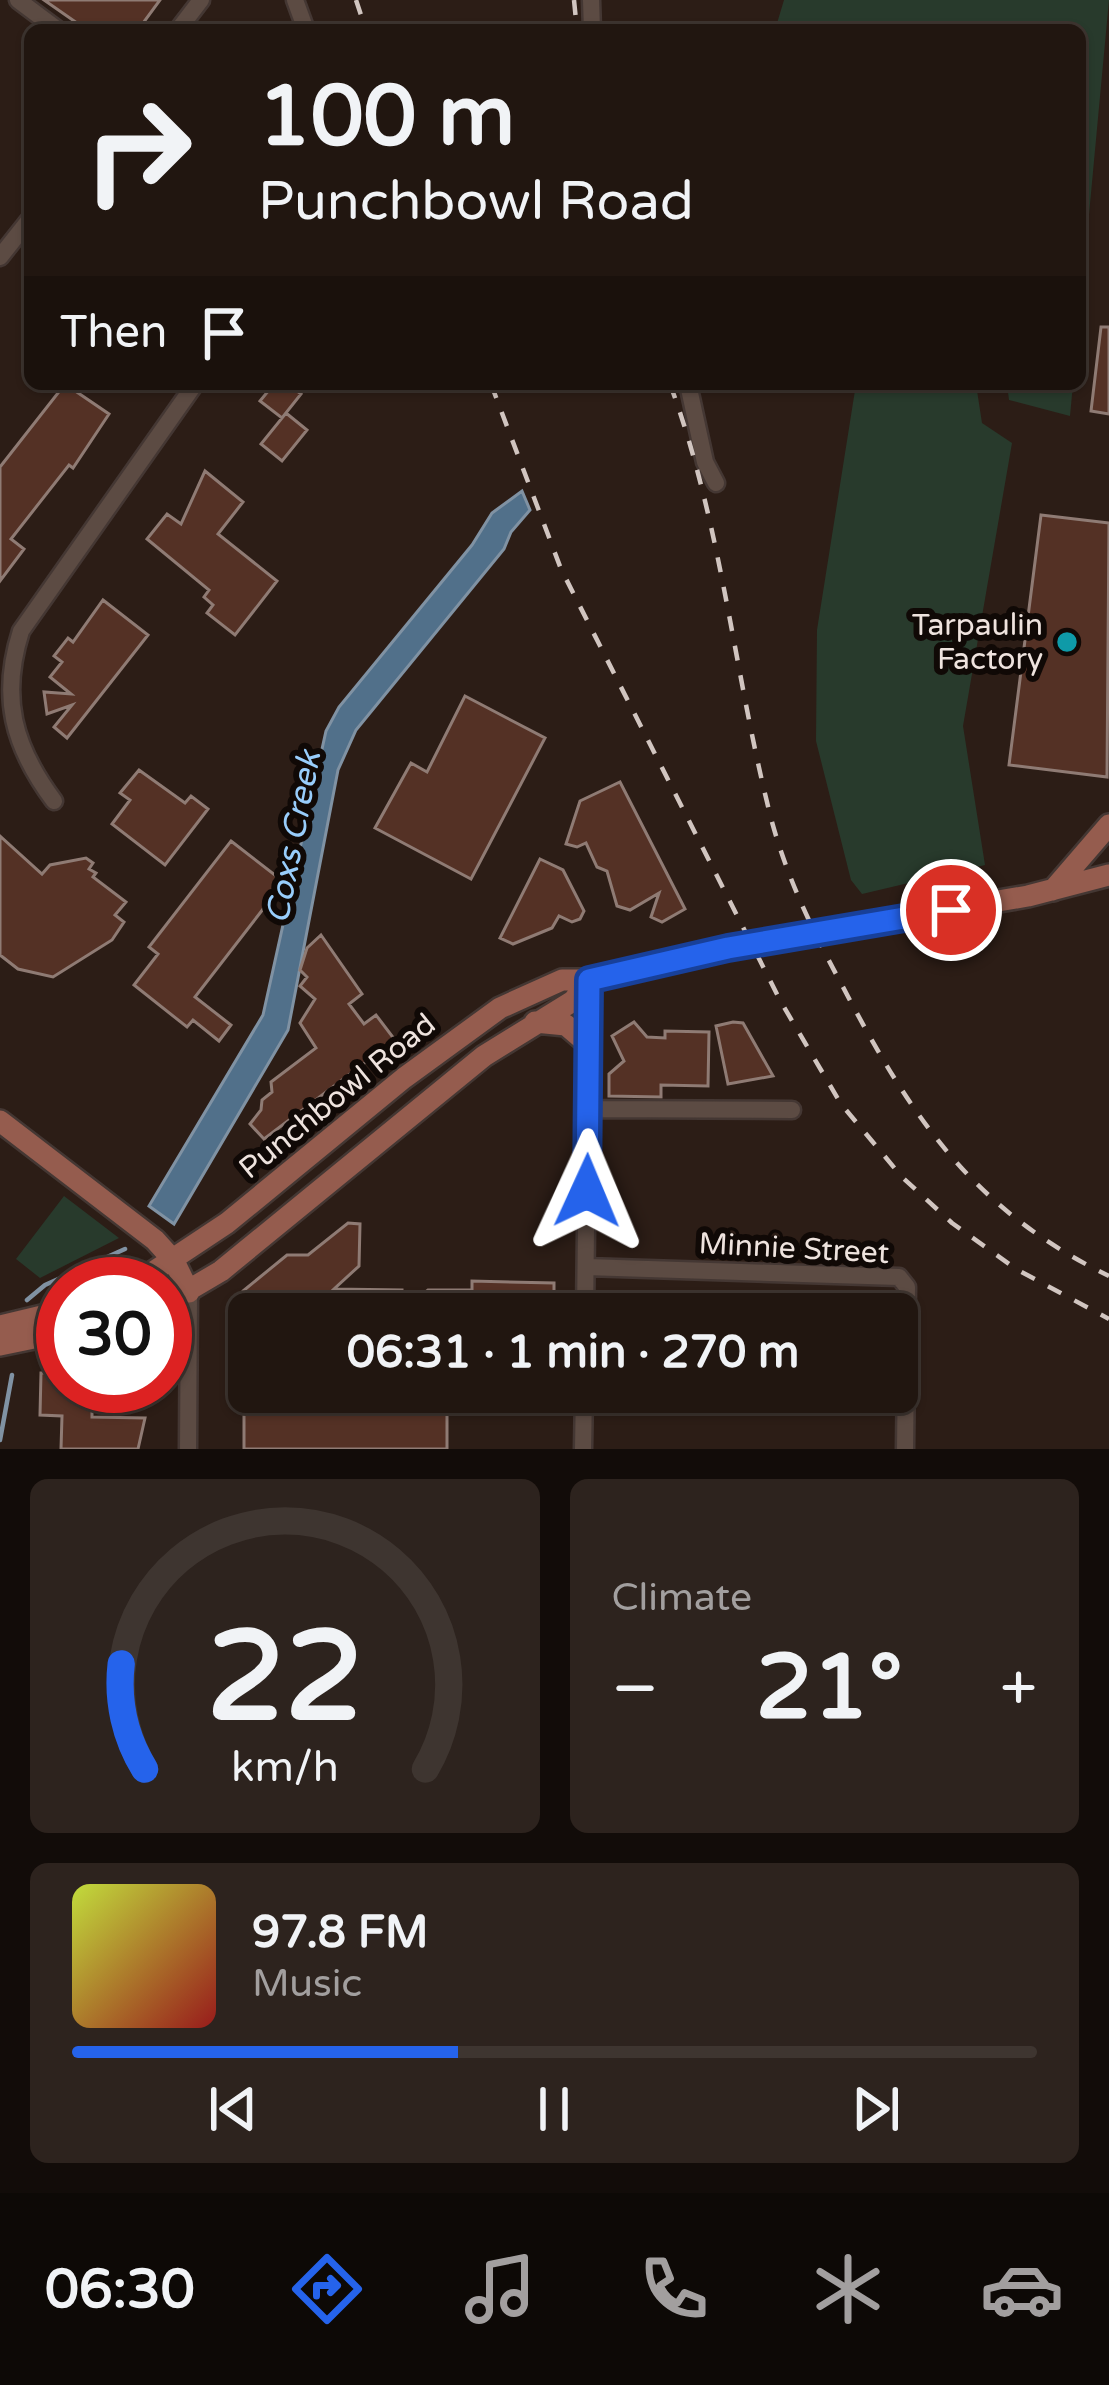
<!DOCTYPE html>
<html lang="en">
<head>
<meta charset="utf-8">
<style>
  body { margin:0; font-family:"Varela Round",sans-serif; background:#2d231e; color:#f1f3f6; height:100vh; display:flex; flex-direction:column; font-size:45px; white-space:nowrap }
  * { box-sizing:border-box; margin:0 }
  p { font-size:39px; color:#a29f9f }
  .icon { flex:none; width:66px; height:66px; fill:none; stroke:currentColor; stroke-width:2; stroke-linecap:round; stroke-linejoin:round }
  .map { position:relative; height:1449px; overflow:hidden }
  .panel { display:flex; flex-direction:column; gap:30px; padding:30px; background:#120c09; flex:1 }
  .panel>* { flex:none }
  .banner { position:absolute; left:24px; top:24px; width:1062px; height:366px; border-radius:18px; box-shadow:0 3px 9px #0004,0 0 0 3px #3e3530; background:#211610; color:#f1f3f6; overflow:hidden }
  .speed { position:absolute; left:36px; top:1257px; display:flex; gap:24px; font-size:60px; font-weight:700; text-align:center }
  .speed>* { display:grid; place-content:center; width:156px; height:156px; border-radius:50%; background:#211610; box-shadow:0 3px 9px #0004,0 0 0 3px #3e3530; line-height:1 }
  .speed .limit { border:18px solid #d22; background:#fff; color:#111 }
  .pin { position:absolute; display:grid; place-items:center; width:102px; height:102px; color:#fff; margin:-51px; border:6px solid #fff; border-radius:50%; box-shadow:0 3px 12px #0007 }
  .me { position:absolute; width:132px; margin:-66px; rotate:1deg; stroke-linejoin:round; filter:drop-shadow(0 0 9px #0008) }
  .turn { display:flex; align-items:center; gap:42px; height:252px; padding:0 36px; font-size:54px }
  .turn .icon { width:156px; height:156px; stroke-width:2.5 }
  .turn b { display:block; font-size:84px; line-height:102px }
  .then { display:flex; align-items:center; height:114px; padding:0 36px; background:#0003; gap:24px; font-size:45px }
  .big { font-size:90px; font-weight:700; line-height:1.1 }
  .panel .card { flex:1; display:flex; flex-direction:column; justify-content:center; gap:18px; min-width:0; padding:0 42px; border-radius:18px; background:#2d231e }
  .panel .dial { align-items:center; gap:0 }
  .dial svg { height:312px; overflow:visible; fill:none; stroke:#3e3530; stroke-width:7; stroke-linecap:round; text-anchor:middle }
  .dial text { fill:#f1f3f6; stroke:none }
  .song { display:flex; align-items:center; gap:36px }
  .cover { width:144px; height:144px; border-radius:18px; background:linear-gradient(135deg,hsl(70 70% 55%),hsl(0 70% 35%)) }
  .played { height:12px; border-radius:6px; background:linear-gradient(90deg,#2563eb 40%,#3e3530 40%) }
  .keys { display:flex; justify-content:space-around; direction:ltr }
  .heat { display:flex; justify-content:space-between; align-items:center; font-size:66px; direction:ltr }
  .panel .tiles { flex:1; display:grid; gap:30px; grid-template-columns:1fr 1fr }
  .card:last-child { grid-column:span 2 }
  .trip { position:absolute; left:228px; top:1293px; width:690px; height:120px; border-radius:18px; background:#211610; box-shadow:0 3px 9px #0004,0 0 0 3px #3e3530; font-weight:700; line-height:120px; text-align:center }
  .dock { display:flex; height:192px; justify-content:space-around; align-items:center; background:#0d0906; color:#a29f9f }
  .dock .icon { width:84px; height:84px }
  .dock .active { color:#2563eb }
  .dock b { font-size:54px; color:#f1f3f6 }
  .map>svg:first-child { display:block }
  .green { fill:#283a2c }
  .water { fill:#51708a; stroke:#8092a3; stroke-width:3 }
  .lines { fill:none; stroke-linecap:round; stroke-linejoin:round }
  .stream { stroke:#8092a3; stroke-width:4.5 }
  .building { fill:#543125; stroke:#8f7b74; stroke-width:3 }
  .minor-casing { stroke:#443733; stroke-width:21 }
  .major-casing { stroke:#443733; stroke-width:26 }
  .minor { stroke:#5c4b43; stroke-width:16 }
  .major { stroke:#955c4e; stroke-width:21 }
  .rail { stroke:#d1c5c0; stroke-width:4.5; stroke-dasharray:15 15; stroke-linecap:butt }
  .major-bridge-casing { stroke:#443733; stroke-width:26; stroke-linecap:butt }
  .major-bridge { stroke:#955c4e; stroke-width:21 }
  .route-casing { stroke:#184099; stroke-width:30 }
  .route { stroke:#2563eb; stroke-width:21 }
  .culture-dot { fill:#0f9aa8; stroke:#100906; stroke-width:4.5 }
  .labels { text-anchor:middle; stroke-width:12; stroke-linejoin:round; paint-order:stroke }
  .poi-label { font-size:30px; fill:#eee3de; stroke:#100906; text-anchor:end }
  .street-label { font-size:30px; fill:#eee3de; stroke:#100906 }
  .water-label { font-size:33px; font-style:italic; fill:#98cdfb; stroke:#100906 }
</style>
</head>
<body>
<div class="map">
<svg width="1109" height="1449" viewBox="0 0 1109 1449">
  <rect width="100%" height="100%" fill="#2c1d16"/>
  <!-- green -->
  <path class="green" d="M784 0H1109L1080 311V30H775Z
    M856 384H976L982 423 1012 443 963 726 985 865 862 894 851 880 816 741 817 630Z
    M1007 384H1073L1070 416 1009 400Z
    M64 1196 119 1238 40 1278 16 1259Z"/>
  <!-- water -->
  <path class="water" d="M522 491 530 510 511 532 504 549 356 730 338 770 288 1030 174 1224 149 1206 263 1015 326 731 339 707 472 545 492 513Z"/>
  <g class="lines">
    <!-- stream -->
    <path class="stream" d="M27 1300 45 1285 125 1249
      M0 1440 12 1375"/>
  </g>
  <!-- building -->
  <path class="building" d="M44 0H160L138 30H87Z
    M1101 327H1109V414L1091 411Z
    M65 384 109 414 73 468 69 465 11 539 24 549 0 581V467Z
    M274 384H288L301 394 282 418 260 401Z
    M286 413 307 430 282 461 261 444Z
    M205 471 243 502 218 534 277 581 235 635 207 613 213 605 204 597 209 590 147 539 167 514 181 524Z
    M1041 515 1109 523 1107 777 1009 765Z
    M103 600 148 635 67 738 54 727 72 705 47 714 44 692 71 694 50 677 62 662 54 656 68 638 73 642Z
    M465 696 545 738 471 879 375 828 411 763 427 772Z
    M139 770 185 803 191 796 208 809 165 865 112 824 130 800 120 793Z
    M620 782 685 909 662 922 651 917 659 893 630 910 617 906 607 871 597 867 586 843 577 847 566 844 580 801Z
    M0 836 42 874 50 865 86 858 93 863 89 869 96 873 93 877 126 902 115 915 124 922 112 940 53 977 18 969 0 955Z
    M231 841 284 882 195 997 231 1025 219 1041 193 1020 187 1027 134 985 158 954 149 947Z
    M540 859 563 870 584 911 580 919 572 922 559 916 552 928 513 944 500 938Z
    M321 935 362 994 349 1004 364 1024 376 1015 395 1040 264 1139 250 1124 261 1110 262 1100 272 1092 271 1082 316 1048 300 1023 315 999 300 986 307 977 300 970 307 948Z
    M634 1022 647 1037 665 1038V1031L709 1032 708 1086 661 1085V1097L609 1096V1074L624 1061 612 1036Z
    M733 1022 743 1023 773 1076 728 1084 716 1026Z
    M348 1223 360 1224 359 1266 334 1289 402 1290V1311L428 1290H472V1281L554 1283V1309L484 1307V1314H315V1302L275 1301V1314H243V1291L287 1255H308Z
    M41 1373H63V1386H92V1417L145 1418 138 1449H61L62 1416 40 1415Z
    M244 1392H482V1409L447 1410V1449H244Z"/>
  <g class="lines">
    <defs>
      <path id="minor" d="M18 0 58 30
        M295 0 306 30
        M591 0 592 30
        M178 30 201 0
        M0 257 30 219
        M688 384 705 462 716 483
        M54 801C13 746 0 697 21 631L195 384
        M588 1109 792 1110
        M586 1267 899 1277 907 1287 905 1449
        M585 1314 589 981
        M188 1449 189 1292
        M583 1449 584 1392"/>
      <path id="major" d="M1053 890 1109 825
        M863 924 1028 896 1109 875
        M535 1022 566 1025 587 1043
        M0 1121 155 1240 174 1261 189 1292
        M135 1284 227 1223 404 1078 500 1008 562 980H589L728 948
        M165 1304 221 1271 484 1056 573 1001 589 980
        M0 1326 63 1311
        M0 1345 63 1332"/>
    </defs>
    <!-- minor casing -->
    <use href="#minor" class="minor-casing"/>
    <!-- major casing -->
    <use href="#major" class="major-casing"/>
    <!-- minor -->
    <use href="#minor" class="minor"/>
    <!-- major -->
    <use href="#major" class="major"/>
    <!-- rail -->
    <path class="rail" d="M356 0 366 30
      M574 0 577 30
      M491 384 561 569 781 1002 841 1104 902 1177 952 1223 1016 1269 1109 1319
      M670 384C720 519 733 663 767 802 782 868 811 928 843 987 911 1117 973 1210 1109 1276"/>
    <defs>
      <path id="major-bridge" d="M728 948 863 924"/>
    </defs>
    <!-- major-bridge casing -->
    <use href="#major-bridge" class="major-bridge-casing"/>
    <!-- major-bridge -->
    <use href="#major-bridge" class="major-bridge"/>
  </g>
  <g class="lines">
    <defs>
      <path id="route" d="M587 1191 589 980 728 948 951 910"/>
    </defs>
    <!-- route casing -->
    <use href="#route" class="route-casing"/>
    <!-- route -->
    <use href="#route" class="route"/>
  </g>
  <!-- markers -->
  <circle class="culture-dot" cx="1067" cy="642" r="12"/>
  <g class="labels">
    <!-- poi labels -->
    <g class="poi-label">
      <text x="1043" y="635">Tarpaulin<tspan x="1043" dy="34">Factory</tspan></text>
    </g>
    <!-- street labels -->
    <g class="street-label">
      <text transform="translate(337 1096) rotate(-39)" y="10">Punchbowl Road</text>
      <text transform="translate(794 1248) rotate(3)" y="10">Minnie Street</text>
    </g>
    <!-- water labels -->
    <g class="water-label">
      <text transform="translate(292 837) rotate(-79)" y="12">Coxs Creek</text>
    </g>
  </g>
</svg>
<div class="speed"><div class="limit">30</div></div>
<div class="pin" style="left:951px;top:910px;background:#d93025"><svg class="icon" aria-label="arrive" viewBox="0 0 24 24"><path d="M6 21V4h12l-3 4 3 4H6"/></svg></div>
<svg class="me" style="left:587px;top:1191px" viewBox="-20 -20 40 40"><path d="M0-17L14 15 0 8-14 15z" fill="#2563eb" stroke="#fff" stroke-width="4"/></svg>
<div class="trip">06:31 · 1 min · 270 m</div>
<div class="banner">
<div class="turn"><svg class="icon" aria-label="right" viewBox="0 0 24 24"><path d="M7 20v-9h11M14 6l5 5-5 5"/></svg><div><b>100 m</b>Punchbowl Road</div></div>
<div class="then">Then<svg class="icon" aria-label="arrive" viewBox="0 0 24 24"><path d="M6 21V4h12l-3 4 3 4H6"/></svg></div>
</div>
</div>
<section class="panel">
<div class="tiles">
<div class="card dial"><svg viewBox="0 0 100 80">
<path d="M14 69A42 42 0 1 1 86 69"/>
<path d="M14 69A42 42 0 0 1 8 42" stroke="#2563eb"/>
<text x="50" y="56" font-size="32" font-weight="700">22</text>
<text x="50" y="72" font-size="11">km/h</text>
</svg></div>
<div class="card"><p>Climate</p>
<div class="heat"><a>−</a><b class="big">21°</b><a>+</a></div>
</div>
<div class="card">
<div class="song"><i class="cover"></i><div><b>97.8 FM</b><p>Music</p></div></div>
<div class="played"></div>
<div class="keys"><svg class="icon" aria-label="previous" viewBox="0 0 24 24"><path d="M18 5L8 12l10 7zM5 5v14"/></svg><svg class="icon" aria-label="pause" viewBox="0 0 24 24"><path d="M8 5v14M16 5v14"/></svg><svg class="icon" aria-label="next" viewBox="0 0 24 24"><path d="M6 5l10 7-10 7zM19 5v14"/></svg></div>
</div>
</div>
</section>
<nav class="dock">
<b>06:30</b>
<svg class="icon active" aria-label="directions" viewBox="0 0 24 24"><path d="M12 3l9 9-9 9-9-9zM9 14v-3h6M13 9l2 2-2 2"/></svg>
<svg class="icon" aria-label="music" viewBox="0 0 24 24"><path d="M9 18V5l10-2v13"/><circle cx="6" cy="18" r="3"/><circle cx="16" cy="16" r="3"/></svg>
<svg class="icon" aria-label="phone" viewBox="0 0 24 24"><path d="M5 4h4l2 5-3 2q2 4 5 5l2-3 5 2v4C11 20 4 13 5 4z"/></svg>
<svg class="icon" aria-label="climate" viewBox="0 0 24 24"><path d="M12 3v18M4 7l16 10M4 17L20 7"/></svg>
<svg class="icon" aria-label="car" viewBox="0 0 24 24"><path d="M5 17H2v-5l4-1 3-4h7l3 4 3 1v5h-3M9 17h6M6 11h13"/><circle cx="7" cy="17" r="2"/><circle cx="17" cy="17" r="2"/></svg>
</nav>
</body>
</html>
